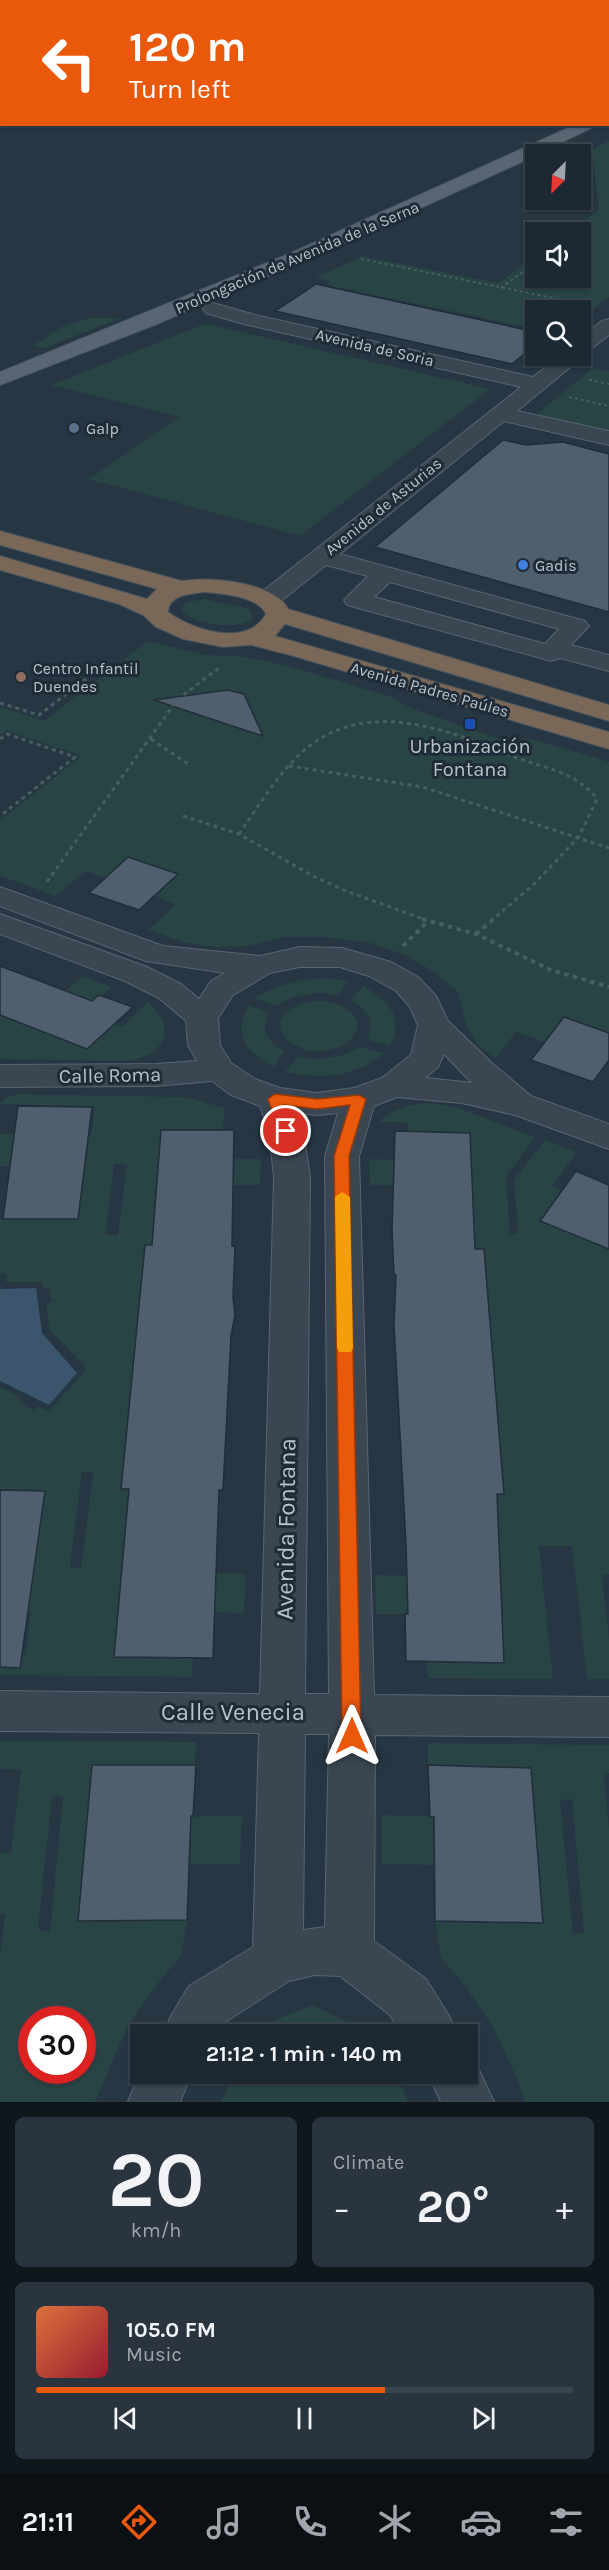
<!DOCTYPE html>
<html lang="en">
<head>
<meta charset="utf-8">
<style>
  body { margin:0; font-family:Karla,sans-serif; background:#29343e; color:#f1f3f6; height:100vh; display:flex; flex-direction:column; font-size:22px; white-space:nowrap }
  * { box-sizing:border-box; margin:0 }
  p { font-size:20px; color:#a0a6ac }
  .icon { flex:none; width:33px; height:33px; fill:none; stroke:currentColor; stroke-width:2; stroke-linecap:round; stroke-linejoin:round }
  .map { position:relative; height:2102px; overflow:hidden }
  .panel { display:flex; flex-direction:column; gap:15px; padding:15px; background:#0f161c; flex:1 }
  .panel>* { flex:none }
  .guide { position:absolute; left:0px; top:0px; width:609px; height:126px; box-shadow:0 2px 4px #0004,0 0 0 2px #3a444d; background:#ea580c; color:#fff; overflow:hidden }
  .needle { width:39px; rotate:204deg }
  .controls { position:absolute; left:525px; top:144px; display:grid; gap:12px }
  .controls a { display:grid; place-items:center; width:66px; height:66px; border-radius:0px; background:#1c2832; box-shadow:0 2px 4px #0004,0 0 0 2px #3a444d; font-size:30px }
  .speed { position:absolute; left:18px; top:2006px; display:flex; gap:12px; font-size:30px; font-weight:700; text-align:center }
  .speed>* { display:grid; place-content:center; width:78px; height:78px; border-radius:50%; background:#1c2832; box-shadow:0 2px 4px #0004,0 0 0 2px #3a444d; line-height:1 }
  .speed .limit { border:9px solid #d22; background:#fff; color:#111 }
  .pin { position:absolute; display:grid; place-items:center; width:51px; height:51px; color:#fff; margin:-26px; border:3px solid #fff; border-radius:50%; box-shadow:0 2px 6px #0007 }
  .me { position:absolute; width:66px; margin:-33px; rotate:0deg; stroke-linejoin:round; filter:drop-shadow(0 0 4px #0008) }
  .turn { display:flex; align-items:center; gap:21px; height:126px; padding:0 30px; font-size:27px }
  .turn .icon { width:78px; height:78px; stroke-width:2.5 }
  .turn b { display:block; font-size:42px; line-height:51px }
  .big { font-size:45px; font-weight:700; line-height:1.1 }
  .panel .widget { flex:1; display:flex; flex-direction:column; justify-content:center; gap:9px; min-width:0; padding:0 21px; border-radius:9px; background:#29343e }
  .panel .dial { align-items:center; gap:0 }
  .dial b { font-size:78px; line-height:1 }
  .song { display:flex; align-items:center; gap:18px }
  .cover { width:72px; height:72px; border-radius:9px; background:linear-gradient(135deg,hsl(20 70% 55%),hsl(350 70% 35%)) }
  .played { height:6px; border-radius:3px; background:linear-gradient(90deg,#ea580c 65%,#3a444d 65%) }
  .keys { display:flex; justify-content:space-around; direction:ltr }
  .heat { display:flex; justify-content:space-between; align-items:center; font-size:33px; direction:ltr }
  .panel .tiles { flex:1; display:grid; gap:15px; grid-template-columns:1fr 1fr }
  .widget:last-child { grid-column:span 2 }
  .trip { position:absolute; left:130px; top:2024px; width:348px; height:60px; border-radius:0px; background:#1c2832; box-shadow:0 2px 4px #0004,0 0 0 2px #3a444d; font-weight:700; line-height:60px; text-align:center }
  .tab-bar { display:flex; height:96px; justify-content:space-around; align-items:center; background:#0b1014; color:#a0a6ac }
  .tab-bar .icon { width:42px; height:42px }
  .tab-bar .on { color:#ea580c }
  .tab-bar b { font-size:27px; color:#f1f3f6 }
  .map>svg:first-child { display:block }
  .green { fill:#284444; fill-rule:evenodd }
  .water { fill:#3b556c }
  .building { fill:#4f5f6e; stroke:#212e3a; stroke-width:1.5 }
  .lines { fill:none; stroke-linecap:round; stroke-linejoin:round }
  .minor-casing { stroke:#596570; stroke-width:2 }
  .major-casing { stroke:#47535f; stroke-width:2 }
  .highway-casing { stroke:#45525d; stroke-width:2 }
  .path-far2 { stroke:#466060; stroke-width:2; stroke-dasharray:3 3; stroke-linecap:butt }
  .path-far1 { stroke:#466060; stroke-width:3; stroke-dasharray:4 4; stroke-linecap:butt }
  .path { stroke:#466060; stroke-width:4; stroke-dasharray:4.5 4.5; stroke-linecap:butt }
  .minor { fill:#3a4753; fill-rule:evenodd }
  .major { fill:#586673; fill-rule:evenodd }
  .highway { fill:#796857; fill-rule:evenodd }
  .route { fill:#ea580c; stroke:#983908; stroke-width:1.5 }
  .slow { fill:#f59e0b }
  .service-dot { fill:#5c6f8a; stroke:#1f2c38; stroke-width:2 }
  .shop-dot { fill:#3f7fe0; stroke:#1f2c38; stroke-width:2 }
  .education-dot { fill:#8d6e63; stroke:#1f2c38; stroke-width:2 }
  .transit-dot { fill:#1a4fb4; stroke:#1f2c38; stroke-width:2 }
  .labels { text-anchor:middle; stroke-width:6; stroke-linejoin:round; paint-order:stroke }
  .far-street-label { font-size:16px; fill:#b8c2cc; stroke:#1f2c38 }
  .far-poi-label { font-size:16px; fill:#b8c2cc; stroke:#1f2c38; text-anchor:start }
  .poi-label { font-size:20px; fill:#b8c2cc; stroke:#1f2c38 }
  .street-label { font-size:20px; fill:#b8c2cc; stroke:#1f2c38 }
  .near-street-label { font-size:24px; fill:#b8c2cc; stroke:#1f2c38 }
</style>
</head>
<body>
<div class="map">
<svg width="609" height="2102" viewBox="0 0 609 2102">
  <rect width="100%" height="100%" fill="#263643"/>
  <!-- green -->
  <path class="green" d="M609 141V297L581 319 580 310H536L535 329 326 285 330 281 315 278 362 256 498 283 535 256 536 278H580V232H568L599 210 592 149Z
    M90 318H121L45 348 33 346 63 326Z
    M205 324 216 326 490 389 300 536 89 479 179 417 51 385Z
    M593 368 609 371V431L537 414Z
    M205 599 248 609 251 612 253 618C240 632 188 624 181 608L187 602Z
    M148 641 207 655 239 656 285 665 392 697 408 707 506 741 532 739 609 762V1033L564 1017 545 1042 516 1032 496 1058 478 1046 465 1022 458 992 437 974 408 956 370 943 325 937H284L249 946 214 947 184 942 148 930 176 904 155 896 177 875 128 857 105 878 85 871 56 896 0 876V820L82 756 7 731 0 736V707L44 721Z
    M82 976 111 987 102 996 99 995 55 1037 87 1049 115 1024 122 1027 148 1002C178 1028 165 1057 127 1061L0 1059V1012L30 1024Z
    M325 978 348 981 338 995C315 991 297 993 276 1006L255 998C278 984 298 979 325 978Z
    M364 986C389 1004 405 1015 390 1046L367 1040C375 1017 368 1013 351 999Z
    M313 1001C325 1001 338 1002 348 1010 364 1021 357 1039 341 1046 296 1067 245 1015 313 1001Z
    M249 1005 269 1013C259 1032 269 1040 284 1052L273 1067C247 1050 231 1037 249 1005Z
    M360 1047 384 1053C354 1078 322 1079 285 1072L298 1057C321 1060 340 1059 360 1047Z
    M17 1094 185 1097 225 1108 223 1130 159 1159H261L260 1185 156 1186 154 1216H213V1246H145L121 1489 197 1490 125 1530 121 1572 246 1574 244 1613 119 1611 114 1657 193 1658 192 1677 0 1675V1656H25L31 1612 0 1611 45 1491 0 1490V1387L21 1398 19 1401 33 1410 38 1406 49 1411 87 1369 49 1329 46 1303 52 1302 49 1288 43 1289 42 1282H6L7 1274H0V1219H77L84 1167 0 1166V1134L91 1135 95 1107 0 1104 6 1098ZM114 1164 127 1165 118 1235 106 1234ZM82 1472H93L81 1568H70Z
    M426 1103 456 1107 535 1137 506 1177 510 1235 518 1232 514 1180 545 1140 577 1152 552 1186 562 1191 540 1221 606 1247 609 1243V1574H602L609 1638V1679H587L572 1546H539L553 1679 428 1678 426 1661 504 1663 502 1616 376 1614 375 1575 501 1577 499 1535 429 1533 428 1494H504L491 1336H420L489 1301 484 1249 416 1248 472 1188 370 1185 369 1159 470 1162V1133L408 1131 407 1122H379C392 1108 408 1106 426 1103Z
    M0 1741 196 1742 195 1765H93L89 1817 242 1816 240 1864 83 1865 79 1921 187 1920 181 1956 159 1982 128 2025 95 2102H0V1957L5 1915H0V1853H11L21 1770 0 1769ZM52 1796 63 1797 50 1932 38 1929ZM32 2019H82V2070H32Z
    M428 1743 609 1745V1773L604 1774 609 1829V2102H525L517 2079 493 2027 463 1983 441 1958 435 1921 543 1923 540 1867 382 1864V1815L535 1819 531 1768 428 1765ZM572 1799 584 1933 573 1935 560 1800Z
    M313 2005 353 2025 360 2034H263L280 2018Z
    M235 2073H393L400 2081 407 2102H221Z"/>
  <!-- water -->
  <path class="water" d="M36 1288 42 1333 77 1373 49 1405 0 1381V1289Z"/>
  <!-- building -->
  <path class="building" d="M316 284 536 332V344L512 364 275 311Z
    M503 440 526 445 563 442 609 454V612L375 547Z
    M228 690 244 694 263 736 154 700Z
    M128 857 178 874 139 910 89 893Z
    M0 966 92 1001 99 995 133 1007 87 1049 0 1015Z
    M564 1017 609 1033V1060L593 1082 531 1060Z
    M18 1106 92 1107 78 1219H3Z
    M161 1130H234L232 1246H235L233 1297 235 1315 231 1336 223 1490H219L213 1658 114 1657 129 1489H121L145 1245H152Z
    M395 1131 470 1133 475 1249H484L504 1494H497L504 1663 406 1661 405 1614H408L406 1544 394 1325 396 1275H394L392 1231Z
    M576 1171 609 1185V1249L540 1221Z
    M0 1490 45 1491 20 1668 0 1667Z
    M92 1765H196L193 1816H191L187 1920 78 1921Z
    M428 1765 531 1768 543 1923 435 1921 434 1817H430Z"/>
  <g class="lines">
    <defs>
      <path id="minor" d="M17 0H31V2H17Z
        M0 61H2V69H0Z
        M609 90V100L608 101V91Z
        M213 303 255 315 533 377 560 356H580V338L602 321 609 319V335L587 352 581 354 582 356 579 360 517 411 609 431V445L504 421 340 554 585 621 589 626 571 645 609 655V671L560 658 550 661 541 658 347 605 344 600 368 576 326 565 276 605 267 607 258 605 255 600 258 595 521 387 244 324 206 313 203 309 206 305ZM390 582 559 629 545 644 374 597Z
        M0 887 163 946 260 956 300 947 342 948 391 962 418 977 436 996 448 1021 493 1064 531 1096 609 1124V1149L515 1115 462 1103 397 1097 374 1106 359 1156 374 1695 609 1697V1737L375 1735 374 1941 426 1979 449 2016 457 2034H402L390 2015 340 1976 315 1975 289 1981 225 2022 218 2034H163L171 2016 189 1986 253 1947 259 1733 0 1731V1691L260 1694 274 1177 269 1131 260 1106 231 1095 212 1081 156 1086 0 1087V1065L156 1064 197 1061 188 1045 186 1021 159 998 125 981 0 934V914L147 967 181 984 199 999 211 981 225 973 146 961 0 906ZM300 967H340L369 976 396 991 410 1007 418 1025 411 1055 382 1078 354 1088 317 1093 280 1088 255 1079 231 1063 220 1045 218 1018 233 995 270 973ZM444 1054 469 1080 474 1083 425 1078 438 1067ZM297 1113 317 1115 338 1113 325 1156 329 1694H305L310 1177 303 1131ZM305 1734H329L325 1927 303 1930Z
        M468 2053 472 2055 494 2102H441L428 2073H468Z
        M141 2070V2073H192L180 2102H128Z"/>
      <path id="major" d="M577 124H599L524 161 304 261 157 324 0 385V372L291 253Z"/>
      <path id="highway" d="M0 531 182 581C209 576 275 582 288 609L609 705V721L285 624 275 636 609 732V749L290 655 251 645 223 647 183 639 156 627 143 615 119 604 0 570V556L147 599 157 589 0 545ZM205 592C222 594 258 596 266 614 247 648 192 630 168 612 169 594 191 594 205 592Z"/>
    </defs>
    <!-- minor casing -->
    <use href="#minor" class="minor-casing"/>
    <!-- major casing -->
    <use href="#major" class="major-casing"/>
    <!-- highway casing -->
    <use href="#highway" class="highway-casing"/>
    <!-- path-far2 -->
    <path class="path-far2" d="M361 259 588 305
      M501 288 536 262
      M589 380 609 384
      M569 397 609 406"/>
    <!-- path-far1 -->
    <path class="path-far1" d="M0 703 39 715 86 679
      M0 739 7 734 75 757 0 816
      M151 739 191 766
      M289 766 423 787 609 848
      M183 816 239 834 313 876 346 891 426 920
      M239 834C258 807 276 777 300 754 361 697 442 727 509 755 541 768 575 770 597 799L578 838 532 886 492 920
      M47 882 177 700 220 667"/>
    <!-- path -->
    <path class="path" d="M422 919 476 934 551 970 609 987
      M476 934 494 919
      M403 946 428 921"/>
    <!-- minor -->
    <use href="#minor" class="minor"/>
    <!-- major -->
    <use href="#major" class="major"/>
    <!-- highway -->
    <use href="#highway" class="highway"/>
  </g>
  <!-- route -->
  <path class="route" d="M275 1094 317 1099 359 1095 366 1099 349 1156 361 1736 359 1742 352 1744 345 1742 342 1736 334 1156 350 1105 317 1109 284 1105 293 1131 286 1135 279 1131 268 1099Z"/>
  <!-- slow -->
  <path class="slow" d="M342 1192 350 1197 353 1348 351 1352H339L337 1348 335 1197Z"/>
  <!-- markers -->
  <circle class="service-dot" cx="74" cy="428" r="6"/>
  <circle class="shop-dot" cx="523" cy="565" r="6"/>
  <circle class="education-dot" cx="21" cy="677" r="6"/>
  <rect class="transit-dot" x="464" y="718" width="12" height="12" rx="3"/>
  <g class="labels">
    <!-- far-street labels -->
    <g class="far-street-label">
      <text transform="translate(297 257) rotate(-23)" y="6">Prolongación de Avenida de la Serna</text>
      <text transform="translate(375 347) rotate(13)" y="6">Avenida de Soria</text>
      <text transform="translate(383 506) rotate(-39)" y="6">Avenida de Asturias</text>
      <text transform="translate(430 689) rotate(16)" y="6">Avenida Padres Paúles</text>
    </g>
    <!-- far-poi labels -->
    <g class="far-poi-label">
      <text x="86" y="434">Galp</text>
      <text x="535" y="571">Gadis</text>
      <text x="33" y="674">Centro Infantil<tspan x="33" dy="18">Duendes</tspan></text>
    </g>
    <!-- poi labels -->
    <g class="poi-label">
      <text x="470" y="753">Urbanización<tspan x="470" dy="23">Fontana</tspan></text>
    </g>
    <!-- street labels -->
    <g class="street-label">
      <text transform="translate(110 1075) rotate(-1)" y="7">Calle Roma</text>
    </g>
    <!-- near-street labels -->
    <g class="near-street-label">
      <text transform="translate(286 1529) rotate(-89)" y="8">Avenida Fontana</text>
      <text x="233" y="1720">Calle Venecia</text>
    </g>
  </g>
</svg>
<div class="controls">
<a><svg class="needle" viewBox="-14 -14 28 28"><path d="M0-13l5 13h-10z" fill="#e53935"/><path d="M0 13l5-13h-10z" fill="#a0a6ac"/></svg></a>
<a><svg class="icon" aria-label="sound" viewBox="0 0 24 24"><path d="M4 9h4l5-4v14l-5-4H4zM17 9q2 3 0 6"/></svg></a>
<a><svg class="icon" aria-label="search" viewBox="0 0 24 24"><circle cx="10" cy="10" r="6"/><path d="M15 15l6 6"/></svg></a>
</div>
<div class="speed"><div class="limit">30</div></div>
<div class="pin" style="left:286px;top:1131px;background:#d93025"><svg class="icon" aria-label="arrive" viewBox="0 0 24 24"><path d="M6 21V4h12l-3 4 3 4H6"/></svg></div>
<svg class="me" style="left:352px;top:1736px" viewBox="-20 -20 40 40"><path d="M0-17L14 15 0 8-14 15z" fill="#ea580c" stroke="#fff" stroke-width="4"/></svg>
<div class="trip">21:12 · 1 min · 140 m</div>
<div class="guide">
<div class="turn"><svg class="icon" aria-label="left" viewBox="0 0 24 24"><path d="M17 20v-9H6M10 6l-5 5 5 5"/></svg><div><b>120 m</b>Turn left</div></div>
</div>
</div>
<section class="panel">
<div class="tiles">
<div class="widget dial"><b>20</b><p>km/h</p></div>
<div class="widget"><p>Climate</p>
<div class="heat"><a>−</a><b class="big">20°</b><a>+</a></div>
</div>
<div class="widget">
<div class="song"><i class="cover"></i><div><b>105.0 FM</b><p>Music</p></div></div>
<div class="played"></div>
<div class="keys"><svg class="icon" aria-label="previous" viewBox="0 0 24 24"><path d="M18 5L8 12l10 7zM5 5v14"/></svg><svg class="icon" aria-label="pause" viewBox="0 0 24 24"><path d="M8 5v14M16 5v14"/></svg><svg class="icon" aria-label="next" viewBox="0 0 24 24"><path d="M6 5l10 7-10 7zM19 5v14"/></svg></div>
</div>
</div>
</section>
<nav class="tab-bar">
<b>21:11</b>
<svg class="icon on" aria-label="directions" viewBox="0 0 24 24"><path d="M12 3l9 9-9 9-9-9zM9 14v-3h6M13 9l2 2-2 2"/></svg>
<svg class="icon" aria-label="music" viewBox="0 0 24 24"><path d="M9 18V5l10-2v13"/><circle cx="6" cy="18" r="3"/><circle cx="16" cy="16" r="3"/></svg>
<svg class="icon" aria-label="phone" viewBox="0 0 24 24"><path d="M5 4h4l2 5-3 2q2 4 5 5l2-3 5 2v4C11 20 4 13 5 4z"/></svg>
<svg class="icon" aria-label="climate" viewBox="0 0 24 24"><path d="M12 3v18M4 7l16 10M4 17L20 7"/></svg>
<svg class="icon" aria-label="car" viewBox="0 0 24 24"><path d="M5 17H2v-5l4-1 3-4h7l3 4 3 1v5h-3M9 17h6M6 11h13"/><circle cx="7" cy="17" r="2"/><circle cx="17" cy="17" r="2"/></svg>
<svg class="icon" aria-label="filters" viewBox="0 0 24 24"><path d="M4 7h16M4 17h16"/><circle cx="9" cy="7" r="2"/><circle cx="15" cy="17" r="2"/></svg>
</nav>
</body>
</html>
